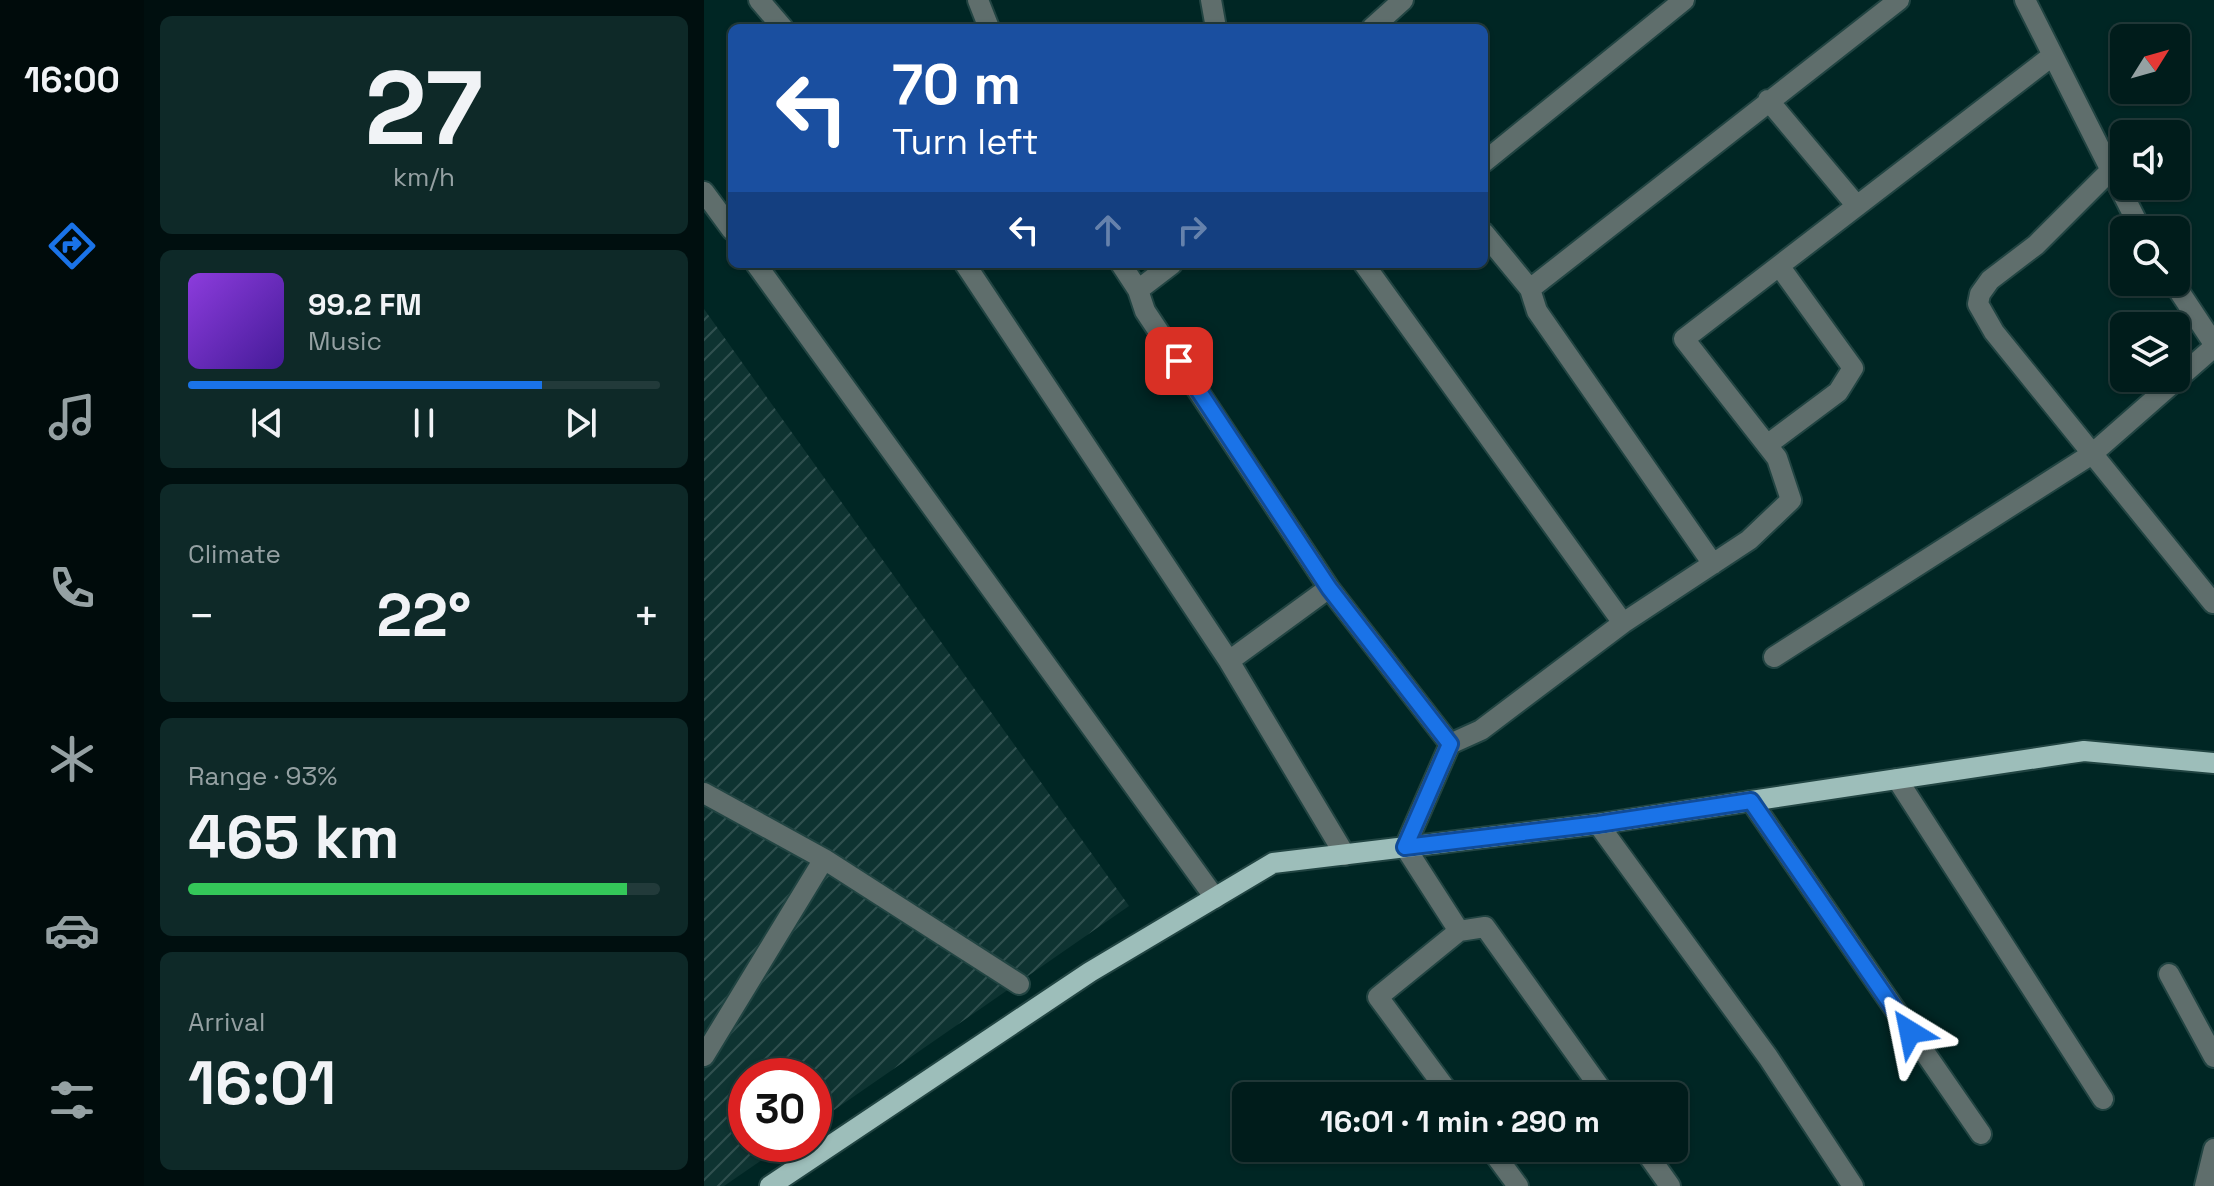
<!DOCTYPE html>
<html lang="en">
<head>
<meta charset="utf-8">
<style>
  body { margin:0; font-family:"Space Grotesk",sans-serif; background:#0e2928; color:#f1f3f6; height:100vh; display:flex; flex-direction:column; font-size:30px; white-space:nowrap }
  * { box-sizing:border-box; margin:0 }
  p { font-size:26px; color:#95a1a3 }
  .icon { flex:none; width:44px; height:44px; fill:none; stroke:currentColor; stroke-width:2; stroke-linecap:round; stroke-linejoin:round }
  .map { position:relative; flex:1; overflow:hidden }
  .sheet { display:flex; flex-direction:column; gap:16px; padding:16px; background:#000f0f; width:560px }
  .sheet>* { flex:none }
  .guide { position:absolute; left:24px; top:24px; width:760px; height:244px; border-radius:12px; box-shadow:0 2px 6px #0004,0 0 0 2px #223a3a; background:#1a4fa0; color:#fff; overflow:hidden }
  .needle { width:52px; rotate:53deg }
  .tools { position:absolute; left:1406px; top:24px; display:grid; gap:16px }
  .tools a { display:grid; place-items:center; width:80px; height:80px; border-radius:12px; background:#001c1b; box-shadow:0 2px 6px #0004,0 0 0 2px #223a3a; font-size:40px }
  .speed { position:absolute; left:24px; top:1058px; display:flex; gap:16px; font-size:40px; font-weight:700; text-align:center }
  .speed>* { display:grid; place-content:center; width:104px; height:104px; border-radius:50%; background:#001c1b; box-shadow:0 2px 6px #0004,0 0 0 2px #223a3a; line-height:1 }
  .speed .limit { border:12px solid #d22; background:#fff; color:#111 }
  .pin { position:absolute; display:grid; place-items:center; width:68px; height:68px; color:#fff; margin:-34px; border-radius:16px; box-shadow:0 4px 12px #0006 }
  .me { position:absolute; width:88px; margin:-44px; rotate:325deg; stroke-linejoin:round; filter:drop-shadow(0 0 6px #0008) }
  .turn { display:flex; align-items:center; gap:28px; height:168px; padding:0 32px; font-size:36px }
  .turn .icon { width:104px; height:104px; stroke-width:2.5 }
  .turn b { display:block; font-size:56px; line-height:68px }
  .lanes { display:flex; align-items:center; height:76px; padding:0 32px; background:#0003; justify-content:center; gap:40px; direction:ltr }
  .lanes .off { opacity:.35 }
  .big { font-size:60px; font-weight:700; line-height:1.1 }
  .sheet .tile { flex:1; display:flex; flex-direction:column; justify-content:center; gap:12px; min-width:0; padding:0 28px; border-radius:12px; background:#0e2928 }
  .sheet .dial { align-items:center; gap:0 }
  .dial b { font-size:104px; line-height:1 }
  .song { display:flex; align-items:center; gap:24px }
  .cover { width:96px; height:96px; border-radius:12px; background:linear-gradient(135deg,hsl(270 70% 55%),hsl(260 70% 35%)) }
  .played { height:8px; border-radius:4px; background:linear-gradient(90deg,#1a73e8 75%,#223a3a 75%) }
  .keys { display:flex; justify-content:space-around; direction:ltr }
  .heat { display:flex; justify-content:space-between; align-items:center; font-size:44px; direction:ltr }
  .charge { height:12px; border-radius:6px; background:linear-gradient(90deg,#34c759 93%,#223a3a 0) }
  .trip { position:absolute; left:528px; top:1082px; width:456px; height:80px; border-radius:12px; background:#001c1b; box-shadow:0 2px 6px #0004,0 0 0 2px #223a3a; font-weight:700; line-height:80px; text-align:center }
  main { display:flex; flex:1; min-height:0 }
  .tab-bar { display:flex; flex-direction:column; width:144px; justify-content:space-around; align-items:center; background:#000b0b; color:#95a1a3 }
  .tab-bar .icon { width:56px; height:56px }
  .tab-bar .active { color:#1a73e8 }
  .tab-bar b { font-size:36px; color:#f1f3f6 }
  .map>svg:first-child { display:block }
  .industrial { fill:url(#industrial-furrows) }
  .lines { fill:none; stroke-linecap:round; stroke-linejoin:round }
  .minor-casing { stroke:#214442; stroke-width:24 }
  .major-casing { stroke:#214442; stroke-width:24 }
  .minor { stroke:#5f6e6c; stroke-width:20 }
  .major { stroke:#9dbeba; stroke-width:20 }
  .route-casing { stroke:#114b97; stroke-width:20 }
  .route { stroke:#1a73e8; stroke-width:14 }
</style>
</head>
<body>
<main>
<nav class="tab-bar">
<b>16:00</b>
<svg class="icon active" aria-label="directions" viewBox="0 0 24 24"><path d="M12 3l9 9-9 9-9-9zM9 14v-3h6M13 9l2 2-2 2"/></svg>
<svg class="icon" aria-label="music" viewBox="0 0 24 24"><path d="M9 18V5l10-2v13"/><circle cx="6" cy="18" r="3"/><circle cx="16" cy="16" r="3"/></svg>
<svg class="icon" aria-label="phone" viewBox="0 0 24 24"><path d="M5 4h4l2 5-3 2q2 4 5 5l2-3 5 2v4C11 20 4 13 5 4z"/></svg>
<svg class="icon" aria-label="climate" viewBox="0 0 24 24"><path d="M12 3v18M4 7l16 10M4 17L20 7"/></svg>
<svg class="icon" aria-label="car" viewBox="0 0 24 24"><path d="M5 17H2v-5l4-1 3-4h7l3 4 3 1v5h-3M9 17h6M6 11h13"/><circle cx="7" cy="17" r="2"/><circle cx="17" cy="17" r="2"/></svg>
<svg class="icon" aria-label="filters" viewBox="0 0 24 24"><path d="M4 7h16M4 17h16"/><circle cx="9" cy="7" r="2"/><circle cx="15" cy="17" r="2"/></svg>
</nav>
<section class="sheet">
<div class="tile dial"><b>27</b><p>km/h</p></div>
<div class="tile">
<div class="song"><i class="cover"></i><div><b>99.2 FM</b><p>Music</p></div></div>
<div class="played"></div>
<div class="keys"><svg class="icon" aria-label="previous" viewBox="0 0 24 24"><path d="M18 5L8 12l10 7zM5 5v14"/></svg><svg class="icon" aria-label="pause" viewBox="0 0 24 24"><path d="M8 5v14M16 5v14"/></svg><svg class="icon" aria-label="next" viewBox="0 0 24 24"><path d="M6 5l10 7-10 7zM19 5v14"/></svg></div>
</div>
<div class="tile"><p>Climate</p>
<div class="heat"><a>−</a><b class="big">22°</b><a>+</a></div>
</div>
<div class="tile"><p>Range · 93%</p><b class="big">465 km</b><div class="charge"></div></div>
<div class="tile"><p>Arrival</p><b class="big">16:01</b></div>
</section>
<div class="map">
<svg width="1510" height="1186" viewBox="0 0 1510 1186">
  <defs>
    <pattern id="industrial-furrows" width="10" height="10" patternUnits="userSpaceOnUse" patternTransform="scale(2)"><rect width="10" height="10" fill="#0e3331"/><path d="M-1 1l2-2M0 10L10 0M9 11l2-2" fill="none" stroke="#30504f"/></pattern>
  </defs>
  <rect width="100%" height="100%" fill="#002624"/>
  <!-- industrial -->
  <path class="industrial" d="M0 309 425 906 110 1124V1076H42V1144H81L20 1186H0Z"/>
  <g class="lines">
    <defs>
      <path id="minor" d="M55 0 79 28
        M274 0 285 28
        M507 0 512 28
        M1321 0 1437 230
        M668 28 699 0
        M1064 100 1153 206
        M780 162 980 0
        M1406 171 1332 245 1286 280 1276 294 1274 304 1290 332 1509 603
        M0 192 28 230
        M780 233 826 289 833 311 1009 564
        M52 264 511 898
        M261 264 525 661 641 855
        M417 264 434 290 441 311 625 588 746 744
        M660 264 919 623
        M1469 282 1510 344
        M826 289 1195 0
        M434 290 468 264
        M1063 445 1134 392 1149 368 1076 267
        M1070 657 1388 454 1510 347
        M525 661 625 588
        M1193 779 1399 1099
        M0 793 120 859 0 1056
        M1047 801 1277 1134
        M894 824 1064 1057 1149 1186
        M120 859 315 984
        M755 931 781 927 902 1096
        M1465 974 1510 1057
        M747 1096 674 997 755 931 701 847 746 744 777 730 919 623 1045 540 1087 500 1073 458 980 339 1348 56
        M786 1148 814 1186
        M939 1148 966 1186
        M1501 1186 1510 1149"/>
      <path id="major" d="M66 1186 386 972 569 863 894 824 1380 751 1510 763"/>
    </defs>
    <!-- minor casing -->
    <use href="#minor" class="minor-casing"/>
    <!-- major casing -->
    <use href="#major" class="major-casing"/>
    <!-- minor -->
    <use href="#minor" class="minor"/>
    <!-- major -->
    <use href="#major" class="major"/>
  </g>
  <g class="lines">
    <defs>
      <path id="route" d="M475 361 625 588 746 744 701 847 894 824 1047 801 1206 1032"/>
    </defs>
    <!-- route casing -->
    <use href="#route" class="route-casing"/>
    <!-- route -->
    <use href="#route" class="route"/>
  </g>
</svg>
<div class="tools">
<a><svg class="needle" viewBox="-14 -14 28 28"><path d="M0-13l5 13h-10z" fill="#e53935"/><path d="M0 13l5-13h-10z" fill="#95a1a3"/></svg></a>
<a><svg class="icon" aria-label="sound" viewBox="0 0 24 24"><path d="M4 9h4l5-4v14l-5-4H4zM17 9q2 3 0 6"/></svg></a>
<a><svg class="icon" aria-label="search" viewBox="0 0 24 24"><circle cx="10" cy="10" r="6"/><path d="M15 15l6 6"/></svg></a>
<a><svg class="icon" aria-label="layers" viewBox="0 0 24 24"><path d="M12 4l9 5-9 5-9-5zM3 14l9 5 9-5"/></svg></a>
</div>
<div class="speed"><div class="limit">30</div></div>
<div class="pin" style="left:475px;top:361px;background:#d93025"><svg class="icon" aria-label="arrive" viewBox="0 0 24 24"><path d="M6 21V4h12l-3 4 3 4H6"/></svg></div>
<svg class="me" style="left:1206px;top:1032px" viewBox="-20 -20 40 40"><path d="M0-17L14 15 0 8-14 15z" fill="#1a73e8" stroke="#fff" stroke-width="4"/></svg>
<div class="trip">16:01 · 1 min · 290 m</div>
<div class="guide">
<div class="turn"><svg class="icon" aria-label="left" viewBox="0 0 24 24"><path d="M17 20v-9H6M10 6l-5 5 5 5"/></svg><div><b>70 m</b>Turn left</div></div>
<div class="lanes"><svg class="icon" aria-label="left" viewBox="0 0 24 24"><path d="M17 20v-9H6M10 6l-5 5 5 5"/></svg><svg class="icon off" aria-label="ahead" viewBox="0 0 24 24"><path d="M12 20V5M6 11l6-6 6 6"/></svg><svg class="icon off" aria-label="right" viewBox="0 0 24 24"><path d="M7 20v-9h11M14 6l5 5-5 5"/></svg></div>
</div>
</div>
</main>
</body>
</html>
